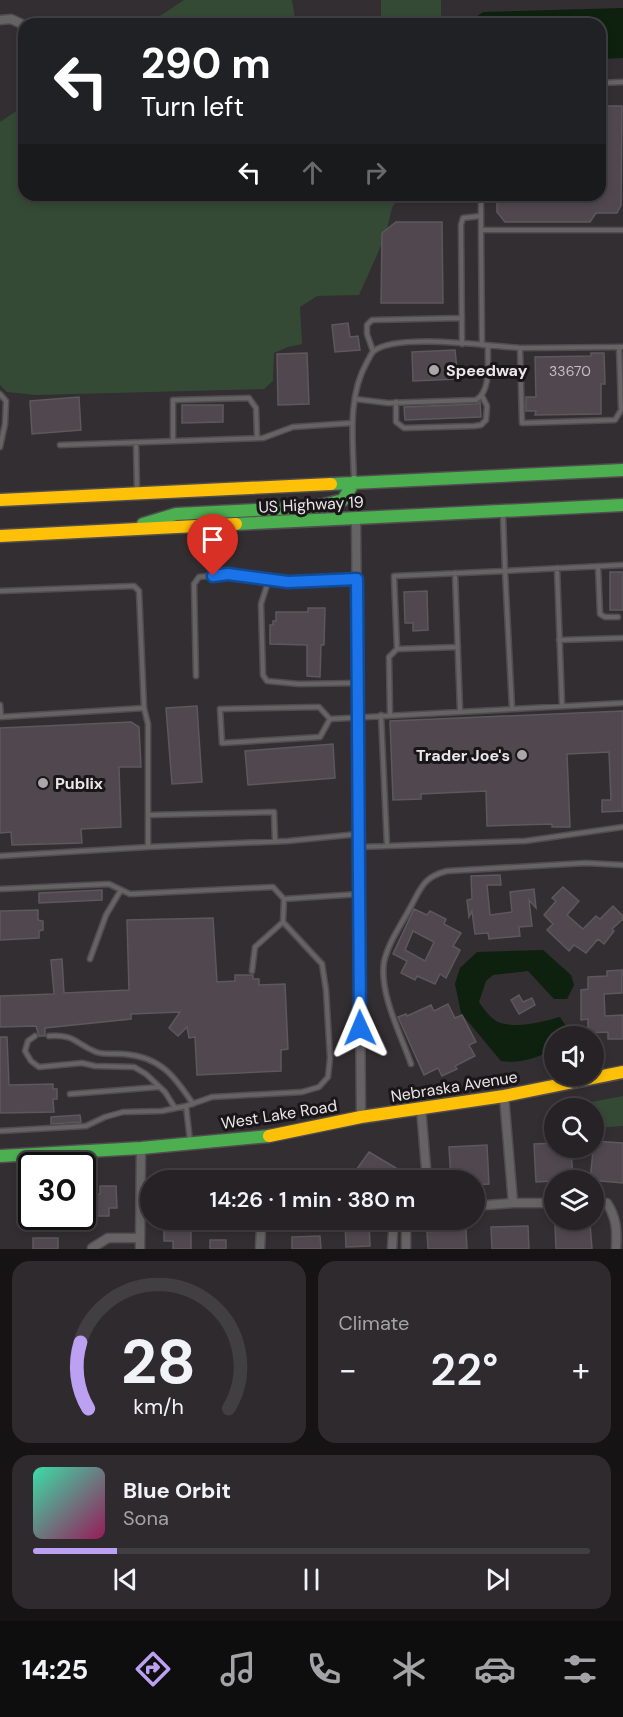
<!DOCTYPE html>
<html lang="en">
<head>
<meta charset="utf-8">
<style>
  body { margin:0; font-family:"DM Sans",sans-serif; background:#2e2a2d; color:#f1f3f6; height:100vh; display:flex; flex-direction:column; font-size:22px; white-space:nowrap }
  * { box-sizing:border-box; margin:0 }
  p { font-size:20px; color:#a4a4a7 }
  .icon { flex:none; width:33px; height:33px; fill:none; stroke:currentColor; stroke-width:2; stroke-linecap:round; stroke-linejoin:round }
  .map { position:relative; height:1249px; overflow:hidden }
  .details { display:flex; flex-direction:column; gap:12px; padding:12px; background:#151314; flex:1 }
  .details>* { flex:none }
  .hud { position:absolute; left:18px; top:18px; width:588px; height:183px; border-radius:18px; box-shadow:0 3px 9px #0003,0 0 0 2px #423f42; background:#202124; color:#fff; overflow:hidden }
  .buttons { position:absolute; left:544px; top:1026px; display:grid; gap:12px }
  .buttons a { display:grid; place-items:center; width:60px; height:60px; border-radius:50%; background:#262225; box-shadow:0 3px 9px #0003,0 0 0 2px #423f42; font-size:30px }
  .speed { position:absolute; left:18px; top:1152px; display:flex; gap:12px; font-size:30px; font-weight:700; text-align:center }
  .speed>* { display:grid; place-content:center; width:78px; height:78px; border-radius:50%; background:#262225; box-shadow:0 3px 9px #0003,0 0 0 2px #423f42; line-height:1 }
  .speed .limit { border:3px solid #111; border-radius:9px; background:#fff; color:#111 }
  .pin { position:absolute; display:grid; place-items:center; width:51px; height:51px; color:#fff; margin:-62px -26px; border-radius:50% 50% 50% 0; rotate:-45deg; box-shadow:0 0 6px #0007 }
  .pin .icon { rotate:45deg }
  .me { position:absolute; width:66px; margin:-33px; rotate:359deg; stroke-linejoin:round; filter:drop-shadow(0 0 4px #0008) }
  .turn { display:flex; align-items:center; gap:21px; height:126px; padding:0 24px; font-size:27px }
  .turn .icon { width:78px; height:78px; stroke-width:2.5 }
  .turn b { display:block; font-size:42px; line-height:51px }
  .lanes { display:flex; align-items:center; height:57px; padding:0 24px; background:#0003; justify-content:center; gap:30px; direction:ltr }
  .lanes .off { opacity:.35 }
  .big { font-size:45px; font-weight:600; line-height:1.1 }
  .details .card { flex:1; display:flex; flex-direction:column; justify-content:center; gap:9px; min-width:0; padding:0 21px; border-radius:18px; background:#2e2a2d }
  .details .dial { align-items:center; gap:0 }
  .dial svg { height:156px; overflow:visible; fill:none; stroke:#423f42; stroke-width:7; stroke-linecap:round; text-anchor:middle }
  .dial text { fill:#f1f3f6; stroke:none }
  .song { display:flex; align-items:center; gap:18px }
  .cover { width:72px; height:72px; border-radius:9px; background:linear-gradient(135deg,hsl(160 70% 55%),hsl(330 70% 35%)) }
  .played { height:6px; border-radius:3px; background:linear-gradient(90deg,#bca0f2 15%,#423f42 15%) }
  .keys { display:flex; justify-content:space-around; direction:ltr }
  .heat { display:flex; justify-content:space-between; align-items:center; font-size:33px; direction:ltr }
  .details .tiles { flex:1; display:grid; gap:12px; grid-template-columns:1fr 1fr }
  .card:last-child { grid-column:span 2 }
  .trip { position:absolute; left:140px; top:1170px; width:345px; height:60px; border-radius:30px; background:#262225; box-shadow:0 3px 9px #0003,0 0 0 2px #423f42; font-weight:600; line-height:60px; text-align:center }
  .tab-bar { display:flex; height:96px; justify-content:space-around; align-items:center; background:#0f0e0f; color:#a4a4a7 }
  .tab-bar .icon { width:42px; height:42px }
  .tab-bar .active { color:#bca0f2 }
  .tab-bar b { font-size:27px; color:#f1f3f6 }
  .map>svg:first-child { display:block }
  .green { fill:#354a35 }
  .water { fill:#0d210e }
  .building { fill:#50484e; stroke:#5c585b; stroke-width:1.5; fill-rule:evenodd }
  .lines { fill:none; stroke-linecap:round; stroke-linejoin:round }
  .lane-casing { stroke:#514c4f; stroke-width:7 }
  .street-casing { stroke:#514c4f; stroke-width:11 }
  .fast-casing { stroke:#514c4f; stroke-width:15 }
  .slow-casing { stroke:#514c4f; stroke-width:15 }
  .lane { stroke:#656364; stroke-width:4 }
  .street { stroke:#656364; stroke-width:8 }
  .fast { stroke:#4caf50; stroke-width:12 }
  .slow { stroke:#ffc107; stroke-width:12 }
  .route-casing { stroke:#114b97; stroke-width:15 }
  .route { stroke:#1a73e8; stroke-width:10 }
  .poi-dot { fill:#aba6a9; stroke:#191618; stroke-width:2 }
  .labels { text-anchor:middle; stroke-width:6; stroke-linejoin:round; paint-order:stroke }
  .number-label { font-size:14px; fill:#c4bec2 }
  .poi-label { font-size:16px; font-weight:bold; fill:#ebe6e9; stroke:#191618; text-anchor:start }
  .street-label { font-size:16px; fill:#ebe6e9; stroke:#191618 }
</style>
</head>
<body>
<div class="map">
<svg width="623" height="1249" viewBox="0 0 623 1249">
  <rect width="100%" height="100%" fill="#332e31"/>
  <!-- green -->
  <path class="green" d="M184 0H292L295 19 306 24H148Z
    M381 0H441V24H375L381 19Z
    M24 106V195H399L392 208 385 237 359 295 317 296 300 307 302 344 288 347 274 353 273 381 264 389 36 395 7 392 0 385V122Z
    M623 1096V1126L594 1128V1108H560Z
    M555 1110V1131L546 1132 548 1111Z"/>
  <!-- water -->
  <path class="water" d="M623 8V58L600 59V24H466L483 12Z
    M543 950 571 975 574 985 567 999H554L528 971 493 975 486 981 479 1002C483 1008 491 1019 498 1022 517 1029 542 1022 560 1017L572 1036H555V1048C538 1058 520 1064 501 1061L461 1013 455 984 460 968 477 952Z"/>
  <!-- building -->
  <path class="building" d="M600 106H622L621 205 617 213H596L590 222H505L497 212V195H600Z
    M396 222H442L443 303H381L382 233Z
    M348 323 350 337 358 336 360 350 335 352 332 325Z
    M455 350 458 379 413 381 412 352Z
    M307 353 309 404 278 405 277 354Z
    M591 353H604L605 384H601V414L535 415 536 411H526V397H536L535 357 591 356Z
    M79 397 81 430 32 434 30 401Z
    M480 402 481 417 405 420 404 407 476 404Z
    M182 405H223V422L182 423Z
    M610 572H623V610H610Z
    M427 591 428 630 413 631V623H405L404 592Z
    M308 608H325L324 645H321L320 677 307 676V645L270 644V625H273V621H276V612H308Z
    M197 706 202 782 172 784 166 708Z
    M623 711V811L602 812V800H611L609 752 567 754 570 827H552V824L487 826 486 791 421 794V799L393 800 390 721Z
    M131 722 139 727 141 767H119L121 827 81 829 82 843 12 845 11 832 0 833V728Z
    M333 744 335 778 248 785 245 751Z
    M500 875 501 885H487L490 915 512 912 510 892 534 889 536 908 529 900 532 926 519 927 520 936 489 939 488 933 475 934 472 911 469 917 467 900 472 899 471 876Z
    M563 887 579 901 567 915 583 929 596 916 600 919 613 906 623 916V919L612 929 614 931 604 944 598 939 586 953 574 945 569 951 547 930 553 924 544 915 556 901 552 898Z
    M102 890V900L39 903V893Z
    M414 909 427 915 430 911 446 919 444 924 461 933 453 946 460 950 446 978 440 974 435 984 417 976 415 980 401 973 407 961 393 954ZM413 931 434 942 425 961 405 950Z
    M38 910V920L43 921V930L39 931V938L0 940V911Z
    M213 918 217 982 235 981V975H253V979H259V985L285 984 288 1049 281 1050V1071L197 1075 195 1037 189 1038 187 1027 178 1036 169 1028 180 1012 131 1014V1019L45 1028V1036H39L36 1026 0 1027V996L54 994 51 960 62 959 64 993 129 990 127 920Z
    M622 970V993L604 994 605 1016 623 1015V1039H608V1032L588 1033V1019L581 1020V990L588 989V977L607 976V971Z
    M519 995 523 1002 532 998 535 1005 519 1014 511 1000Z
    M448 1004 455 1018 462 1015 476 1042 469 1045 475 1056 455 1066 457 1069 442 1076 438 1068 424 1075 398 1017 406 1014 407 1016 431 1005 434 1011Z
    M0 1037H7L9 1085 53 1084V1089H57V1099H53L54 1112 0 1113Z
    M80 1115 81 1122 51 1124V1117Z
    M594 1141 623 1143V1183L590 1180Z
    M555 1143V1148H571L573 1180 536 1182 534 1144Z
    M487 1145 489 1184 474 1185V1180H451L449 1147Z
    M369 1152 396 1168 388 1180H349Z
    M252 1171H277V1180H252Z
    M100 1186H116L117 1208H109V1216H93L92 1194H100Z
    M58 1216H80L65 1226Z
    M345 1221H369L370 1246 346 1247Z
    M590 1223 592 1249H556L555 1225Z
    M164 1225H191V1249H173V1241H164Z
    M528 1226 529 1249H492L491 1227Z
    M466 1229 467 1249H428L427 1232Z
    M320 1236 321 1249H292V1237Z
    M33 1238H58V1249H33Z
    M210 1240H226V1249H210Z"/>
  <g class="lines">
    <defs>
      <path id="lane" d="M600 83 623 82
        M481 195V230H623
        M481 230 482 345
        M462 344 461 225 463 218 481 216
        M619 347 621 408
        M520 348 623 347
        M373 351 367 334V325L372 320 462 318
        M0 394 6 401 5 424 0 447
        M355 399 388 403 476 400C492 390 487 362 488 346
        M396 402V422L404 428 474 426 481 425 486 420 487 406 482 396
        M173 441V400L249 398 256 408 257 438
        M136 443 137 491
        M60 445 263 438 293 427 352 423
        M354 480C353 441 347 397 367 362 369 359 371 353 374 351 397 333 488 346 520 348L522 423 615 420 623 407
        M503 515 505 571 623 565
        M598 566 600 614 605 617H618
        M557 568 562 705
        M455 573 460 710
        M269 579 261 604 263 675 267 681 299 684 357 683
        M0 591 134 586 139 591 144 708 148 724V847
        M559 640 623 638
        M397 649 458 647
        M196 676 194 584 199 577 228 574 288 582 356 579
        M0 705 1 717
        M381 715 387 846
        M390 715 389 657 397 649 394 576 505 571 512 708
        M0 717 144 708
        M330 719 320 737 222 743 220 709 319 707 330 719 623 703
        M148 815 274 812 275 841
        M360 847 525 841 623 827
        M0 856 148 847 288 841 358 834
        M0 889 109 884 130 894 273 887 284 899 283 922 322 964 326 990 330 1058 328 1077 319 1087 302 1092 212 1097 186 1106 162 1111 123 1112 105 1117 86 1126 0 1131
        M284 899 359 894
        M90 959 106 915 121 890
        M252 971 255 947 283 922
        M35 1036 28 1041 25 1051 31 1061 39 1067 82 1063 95 1066 134 1067 146 1074 165 1092 175 1108
        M49 1036C76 1034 75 1044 96 1052 104 1055 116 1053 124 1054 160 1057 174 1075 193 1104
        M411 1064C401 1035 379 993 384 962 388 943 401 925 410 908 421 888 423 877 447 871L586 863 623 865
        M70 1094 159 1087
        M186 1106 190 1141"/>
      <path id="street" d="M0 20 11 19 24 25
        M356 518 361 1117
        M504 1096 513 1203
        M421 1108 427 1180
        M594 1203H607C617 1219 617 1231 616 1249
        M474 1206 513 1203H555
        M92 1248 108 1238H140
        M140 1249 141 1148
        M260 1249 261 1228
        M392 1249 393 1232 398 1220
        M406 1249V1229L413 1220"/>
      <path id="fast" d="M331 484 623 470
        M143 524 176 514 315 507 343 500 354 482
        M236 524 623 505
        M0 1156 141 1148 269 1136"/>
      <path id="slow" d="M0 500 331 484
        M0 536 236 524
        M269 1136 361 1117 504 1096 623 1072"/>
    </defs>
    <!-- lane casing -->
    <use href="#lane" class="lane-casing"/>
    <!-- street casing -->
    <use href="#street" class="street-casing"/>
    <!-- fast casing -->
    <use href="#fast" class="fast-casing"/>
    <!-- slow casing -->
    <use href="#slow" class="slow-casing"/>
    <!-- lane -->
    <use href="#lane" class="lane"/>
    <!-- street -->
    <use href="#street" class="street"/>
    <!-- fast -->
    <use href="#fast" class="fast"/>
    <!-- slow -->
    <use href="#slow" class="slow"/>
  </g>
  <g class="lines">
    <defs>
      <path id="route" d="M213 576 228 574 288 582 357 579 360 1028"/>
    </defs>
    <!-- route casing -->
    <use href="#route" class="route-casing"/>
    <!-- route -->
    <use href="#route" class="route"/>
  </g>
  <!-- markers -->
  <g class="poi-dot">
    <circle cx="434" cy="370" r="6"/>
    <circle cx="522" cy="755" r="6"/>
    <circle cx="43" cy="783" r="6"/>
  </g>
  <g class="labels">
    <!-- number labels -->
    <g class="number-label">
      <text x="570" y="376">33670</text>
    </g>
    <!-- poi labels -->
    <g class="poi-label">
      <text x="446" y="376">Speedway</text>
      <text x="510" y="761" text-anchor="end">Trader Joe's</text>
      <text x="55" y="789">Publix</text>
    </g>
    <!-- street labels -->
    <g class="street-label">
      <text transform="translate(311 504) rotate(-3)" y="6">US Highway 19</text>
      <text transform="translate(454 1086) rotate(-9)" y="6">Nebraska Avenue</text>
      <text transform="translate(279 1114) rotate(-9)" y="6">West Lake Road</text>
    </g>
  </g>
</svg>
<div class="buttons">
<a><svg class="icon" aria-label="sound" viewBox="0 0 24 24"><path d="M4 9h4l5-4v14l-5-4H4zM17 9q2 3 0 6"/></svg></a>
<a><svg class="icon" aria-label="search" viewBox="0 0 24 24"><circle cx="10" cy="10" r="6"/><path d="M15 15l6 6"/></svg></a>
<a><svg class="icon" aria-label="layers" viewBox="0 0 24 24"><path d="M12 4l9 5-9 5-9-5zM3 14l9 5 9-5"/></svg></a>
</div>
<div class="speed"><div class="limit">30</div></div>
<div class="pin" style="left:213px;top:576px;background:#d93025"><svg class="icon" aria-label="arrive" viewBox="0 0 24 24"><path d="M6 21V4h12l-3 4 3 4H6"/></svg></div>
<svg class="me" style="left:360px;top:1028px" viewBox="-20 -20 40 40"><path d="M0-17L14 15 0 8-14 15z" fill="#1a73e8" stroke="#fff" stroke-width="4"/></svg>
<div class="trip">14:26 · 1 min · 380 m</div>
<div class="hud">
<div class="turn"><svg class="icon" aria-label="left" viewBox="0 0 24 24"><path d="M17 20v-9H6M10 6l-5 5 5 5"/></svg><div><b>290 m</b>Turn left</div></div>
<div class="lanes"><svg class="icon" aria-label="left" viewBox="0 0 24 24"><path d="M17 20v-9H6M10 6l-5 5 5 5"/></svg><svg class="icon off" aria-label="ahead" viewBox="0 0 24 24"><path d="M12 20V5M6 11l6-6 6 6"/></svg><svg class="icon off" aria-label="right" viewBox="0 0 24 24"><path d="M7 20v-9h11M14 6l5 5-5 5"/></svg></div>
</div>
</div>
<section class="details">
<div class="tiles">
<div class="card dial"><svg viewBox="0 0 100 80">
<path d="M14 69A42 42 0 1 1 86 69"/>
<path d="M14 69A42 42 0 0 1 10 35" stroke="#bca0f2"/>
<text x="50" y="56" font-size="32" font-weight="700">28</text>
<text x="50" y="72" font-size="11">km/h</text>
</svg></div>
<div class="card"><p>Climate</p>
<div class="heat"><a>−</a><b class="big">22°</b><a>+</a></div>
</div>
<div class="card">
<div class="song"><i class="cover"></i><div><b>Blue Orbit</b><p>Sona</p></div></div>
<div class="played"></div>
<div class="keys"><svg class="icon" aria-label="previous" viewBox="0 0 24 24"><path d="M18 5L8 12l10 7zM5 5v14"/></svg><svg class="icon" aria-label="pause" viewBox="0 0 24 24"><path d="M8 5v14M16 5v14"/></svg><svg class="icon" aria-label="next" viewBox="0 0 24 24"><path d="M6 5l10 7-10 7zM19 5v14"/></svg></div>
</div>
</div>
</section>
<nav class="tab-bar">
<b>14:25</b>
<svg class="icon active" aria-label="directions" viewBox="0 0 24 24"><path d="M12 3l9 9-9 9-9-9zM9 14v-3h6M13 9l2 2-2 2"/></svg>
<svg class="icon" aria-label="music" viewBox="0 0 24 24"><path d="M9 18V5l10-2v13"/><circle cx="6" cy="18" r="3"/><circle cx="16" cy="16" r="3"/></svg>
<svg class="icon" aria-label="phone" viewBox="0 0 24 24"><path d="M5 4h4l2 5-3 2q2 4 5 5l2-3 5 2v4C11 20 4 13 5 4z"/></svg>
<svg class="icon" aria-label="climate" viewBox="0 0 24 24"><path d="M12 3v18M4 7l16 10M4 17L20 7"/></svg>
<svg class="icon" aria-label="car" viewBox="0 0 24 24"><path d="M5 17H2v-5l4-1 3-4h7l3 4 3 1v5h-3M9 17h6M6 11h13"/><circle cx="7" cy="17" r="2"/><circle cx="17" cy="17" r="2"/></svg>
<svg class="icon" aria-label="filters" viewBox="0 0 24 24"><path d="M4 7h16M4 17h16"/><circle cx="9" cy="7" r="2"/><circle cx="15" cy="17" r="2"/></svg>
</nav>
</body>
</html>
